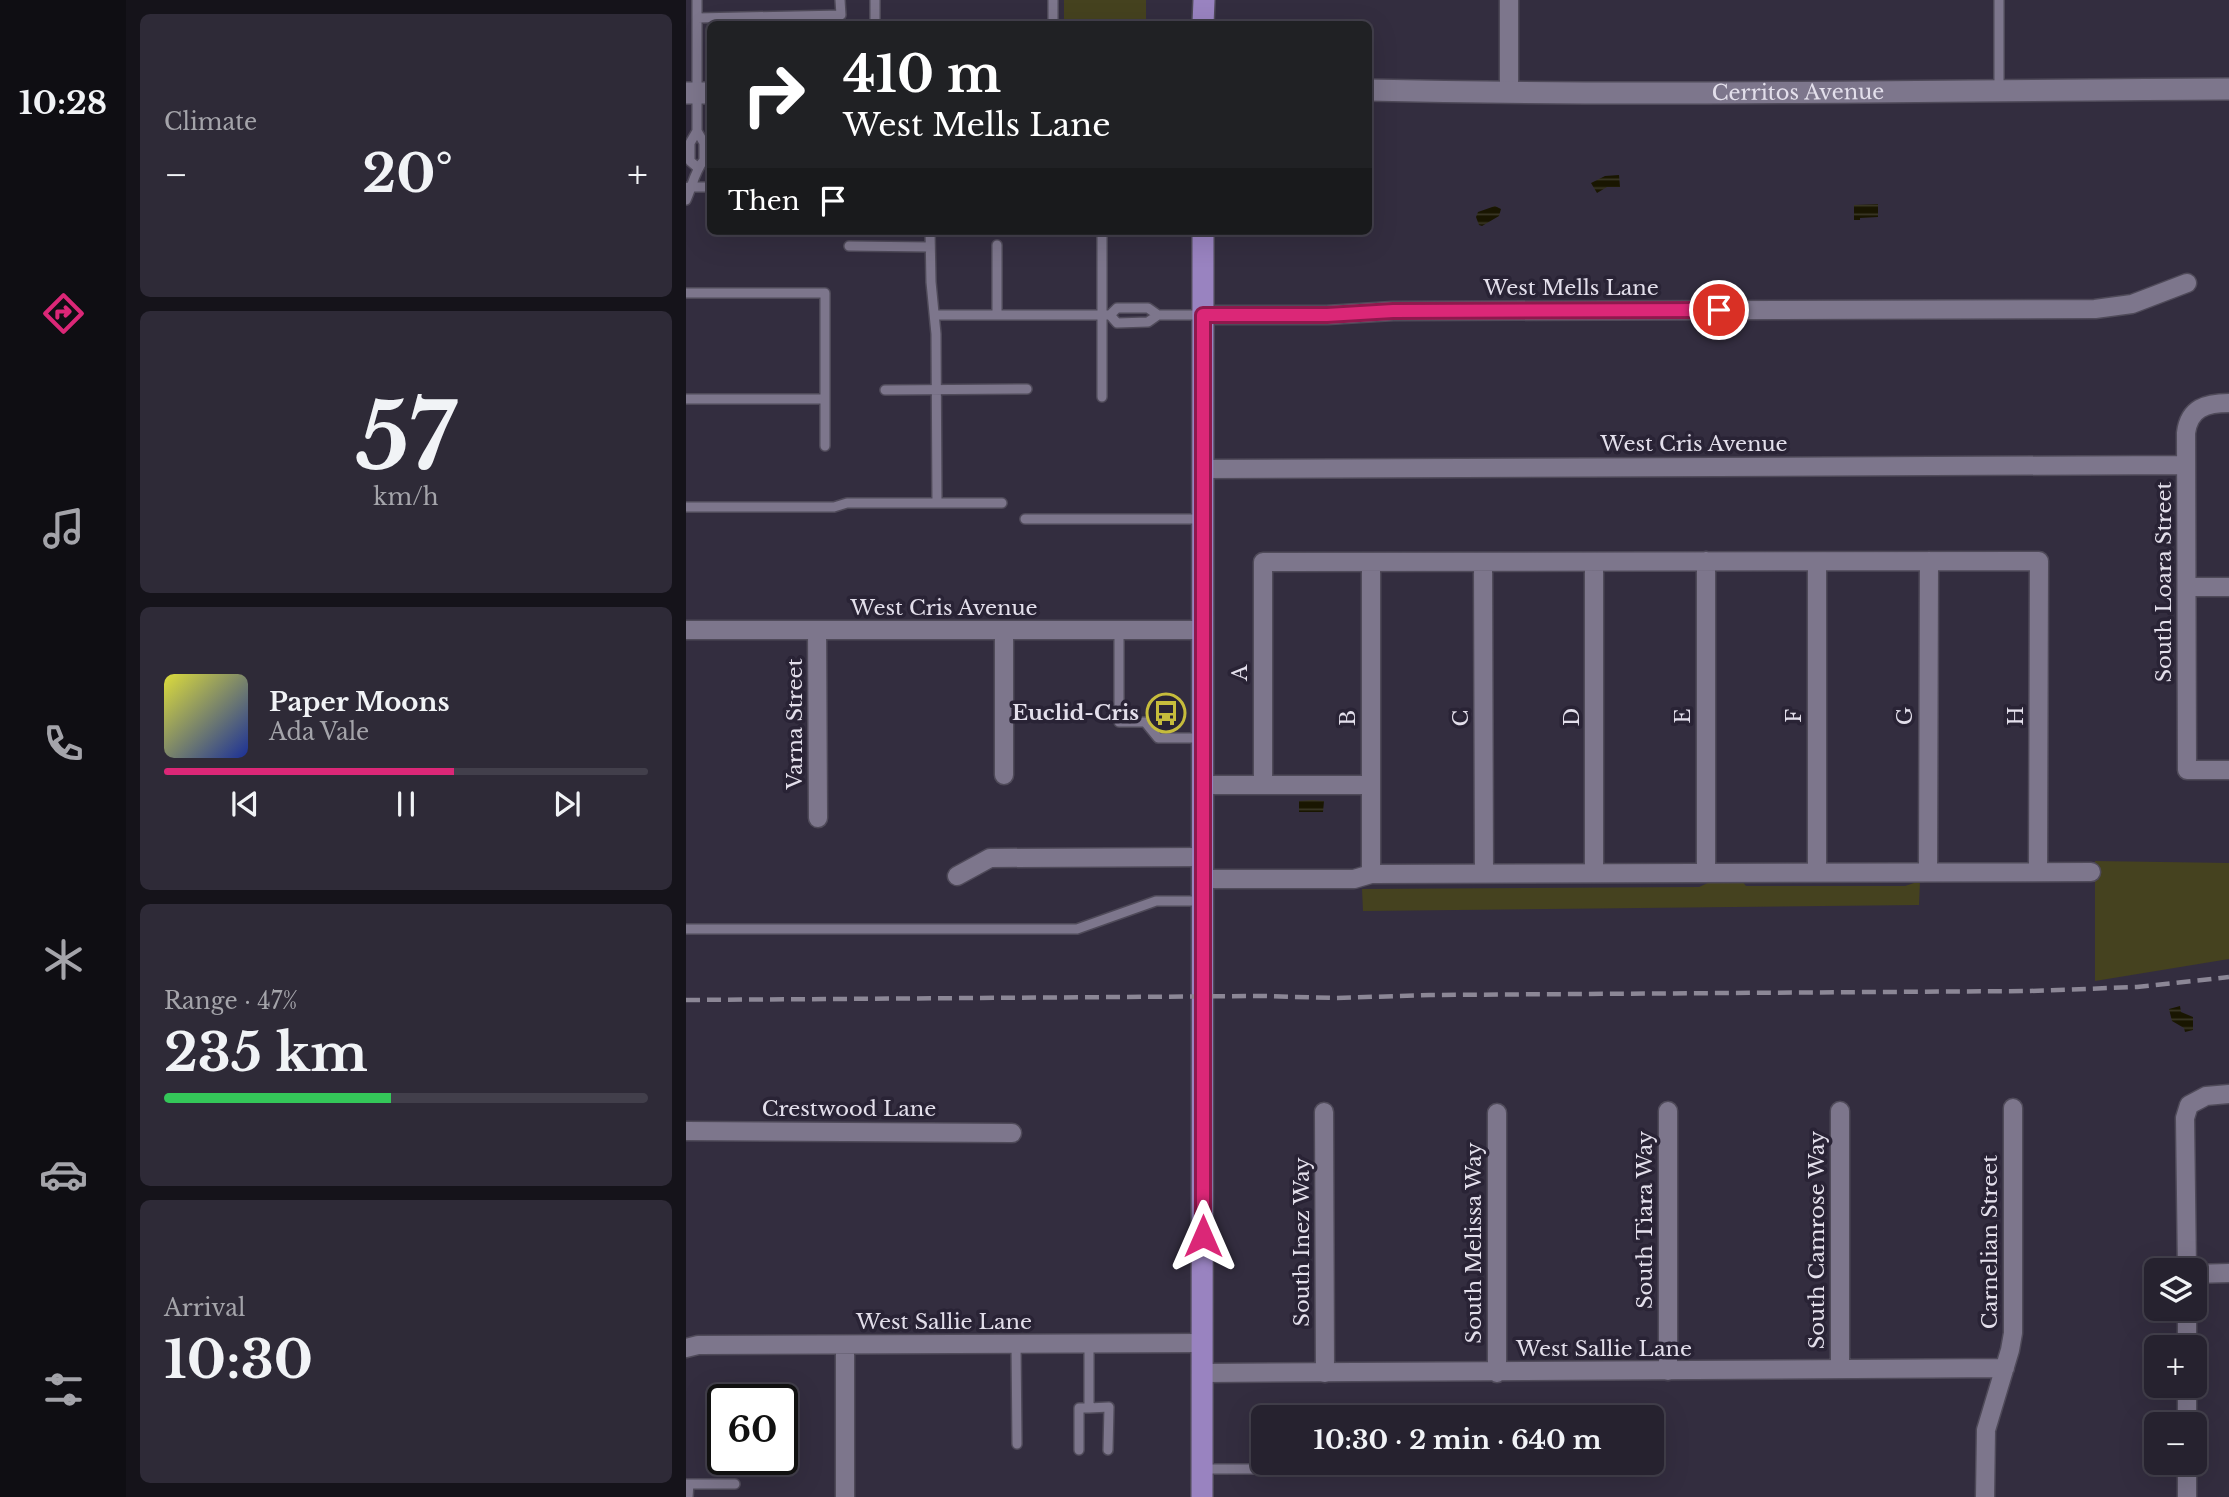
<!DOCTYPE html>
<html lang="en">
<head>
<meta charset="utf-8">
<style>
  body { margin:0; font-family:"Libre Baskerville",serif; background:#2e2a37; color:#f1f3f6; height:100vh; display:flex; flex-direction:column; font-size:26px; white-space:nowrap }
  * { box-sizing:border-box; margin:0 }
  p { font-size:23px; color:#a4a4aa }
  .icon { flex:none; width:38px; height:38px; fill:none; stroke:currentColor; stroke-width:2; stroke-linecap:round; stroke-linejoin:round }
  .map { position:relative; flex:1; overflow:hidden }
  .side { display:flex; flex-direction:column; gap:14px; padding:14px; background:#15131a; width:560px }
  .side>* { flex:none }
  .guide { position:absolute; left:21px; top:21px; width:665px; height:214px; border-radius:10px; box-shadow:0 7px 28px #0002,0 0 0 2px #423f4b; background:#202124; color:#fff; overflow:hidden }
  .fabs { position:absolute; left:1458px; top:1258px; display:grid; gap:14px }
  .fabs a { display:grid; place-items:center; width:63px; height:63px; border-radius:10px; background:#26222f; box-shadow:0 7px 28px #0002,0 0 0 2px #423f4b; font-size:35px }
  .speed { position:absolute; left:21px; top:1384px; display:flex; gap:14px; font-size:35px; font-weight:700; text-align:center }
  .speed>* { display:grid; place-content:center; width:91px; height:91px; border-radius:50%; background:#26222f; box-shadow:0 7px 28px #0002,0 0 0 2px #423f4b; line-height:1 }
  .speed .limit { border:4px solid #111; border-radius:10px; background:#fff; color:#111 }
  .pin { position:absolute; display:grid; place-items:center; width:60px; height:60px; color:#fff; margin:-30px; border:4px solid #fff; border-radius:50%; box-shadow:0 2px 7px #0007 }
  .me { position:absolute; width:77px; margin:-38px; rotate:0deg; stroke-linejoin:round; filter:drop-shadow(0 0 5px #0008) }
  .turn { display:flex; align-items:center; gap:24px; height:147px; padding:0 21px; font-size:32px }
  .turn .icon { width:91px; height:91px; stroke-width:2.5 }
  .turn b { display:block; font-size:49px; line-height:60px }
  .then { display:flex; align-items:center; height:66px; padding:0 21px; background:#0003; gap:14px; font-size:26px }
  .big { font-size:52px; font-weight:800; line-height:1.1 }
  .side .card { flex:1; display:flex; flex-direction:column; justify-content:center; gap:10px; min-width:0; padding:0 24px; border-radius:10px; background:#2e2a37 }
  .side .dial { align-items:center; gap:0 }
  .dial b { font-size:91px; line-height:1 }
  .song { display:flex; align-items:center; gap:21px }
  .cover { width:84px; height:84px; border-radius:10px; background:linear-gradient(135deg,hsl(60 70% 55%),hsl(230 70% 35%)) }
  .played { height:7px; border-radius:4px; background:linear-gradient(90deg,#db2777 60%,#423f4b 60%) }
  .keys { display:flex; justify-content:space-around; direction:ltr }
  .heat { display:flex; justify-content:space-between; align-items:center; font-size:38px; direction:ltr }
  .charge { height:10px; border-radius:5px; background:linear-gradient(90deg,#34c759 47%,#423f4b 0) }
  .trip { position:absolute; left:565px; top:1405px; width:413px; height:70px; border-radius:10px; background:#26222f; box-shadow:0 7px 28px #0002,0 0 0 2px #423f4b; font-weight:800; line-height:70px; text-align:center }
  main { display:flex; flex:1; min-height:0 }
  .tab-bar { display:flex; flex-direction:column; width:126px; justify-content:space-around; align-items:center; background:#0f0e13; color:#a4a4aa }
  .tab-bar .icon { width:49px; height:49px }
  .tab-bar .current { color:#db2777 }
  .tab-bar b { font-size:32px; color:#f1f3f6 }
  .map>svg:first-child { display:block }
  .green { fill:#45421f }
  .water { fill:url(#water-rules) }
  .lines { fill:none; stroke-linecap:round; stroke-linejoin:round }
  .lane-casing { stroke:#4f4a59; stroke-width:12 }
  .street-casing { stroke:#4f4a59; stroke-width:21 }
  .secondary-casing { stroke:#4f4a59; stroke-width:24 }
  .primary-casing { stroke:#4f4a59; stroke-width:24 }
  .lane { stroke:#7d768c; stroke-width:9 }
  .street { stroke:#7d768c; stroke-width:18 }
  .secondary { stroke:#7d768c; stroke-width:21 }
  .primary { stroke:#9983c0; stroke-width:21 }
  .rail { stroke:#8c8796; stroke-width:4.5; stroke-dasharray:14 7; stroke-linecap:butt }
  .route-casing { stroke:#8e194d; stroke-width:18 }
  .route { stroke:#db2777; stroke-width:12 }
  .labels { text-anchor:middle; stroke-width:7; stroke-linejoin:round; paint-order:stroke }
  .street-label { font-size:21px; fill:#e3dfeb; stroke:#292335 }
  .poi-label { font-size:21px; font-weight:bold; fill:#e3dfeb; stroke:#292335; text-anchor:end }
</style>
</head>
<body>
<main>
<nav class="tab-bar">
<b>10:28</b>
<svg class="icon current" aria-label="directions" viewBox="0 0 24 24"><path d="M12 3l9 9-9 9-9-9zM9 14v-3h6M13 9l2 2-2 2"/></svg>
<svg class="icon" aria-label="music" viewBox="0 0 24 24"><path d="M9 18V5l10-2v13"/><circle cx="6" cy="18" r="3"/><circle cx="16" cy="16" r="3"/></svg>
<svg class="icon" aria-label="phone" viewBox="0 0 24 24"><path d="M5 4h4l2 5-3 2q2 4 5 5l2-3 5 2v4C11 20 4 13 5 4z"/></svg>
<svg class="icon" aria-label="climate" viewBox="0 0 24 24"><path d="M12 3v18M4 7l16 10M4 17L20 7"/></svg>
<svg class="icon" aria-label="car" viewBox="0 0 24 24"><path d="M5 17H2v-5l4-1 3-4h7l3 4 3 1v5h-3M9 17h6M6 11h13"/><circle cx="7" cy="17" r="2"/><circle cx="17" cy="17" r="2"/></svg>
<svg class="icon" aria-label="filters" viewBox="0 0 24 24"><path d="M4 7h16M4 17h16"/><circle cx="9" cy="7" r="2"/><circle cx="15" cy="17" r="2"/></svg>
</nav>
<section class="side">
<div class="card"><p>Climate</p>
<div class="heat"><a>−</a><b class="big">20°</b><a>+</a></div>
</div>
<div class="card dial"><b>57</b><p>km/h</p></div>
<div class="card">
<div class="song"><i class="cover"></i><div><b>Paper Moons</b><p>Ada Vale</p></div></div>
<div class="played"></div>
<div class="keys"><svg class="icon" aria-label="previous" viewBox="0 0 24 24"><path d="M18 5L8 12l10 7zM5 5v14"/></svg><svg class="icon" aria-label="pause" viewBox="0 0 24 24"><path d="M8 5v14M16 5v14"/></svg><svg class="icon" aria-label="next" viewBox="0 0 24 24"><path d="M6 5l10 7-10 7zM19 5v14"/></svg></div>
</div>
<div class="card"><p>Range · 47%</p><b class="big">235 km</b><div class="charge"></div></div>
<div class="card"><p>Arrival</p><b class="big">10:30</b></div>
</section>
<div class="map">
<svg width="1543" height="1497" viewBox="0 0 1543 1497">
  <defs>
    <pattern id="water-rules" width="6" height="5" patternUnits="userSpaceOnUse" patternTransform="scale(1.75)"><rect width="6" height="5" fill="#191601"/><path d="M0 2.5h6" fill="none" stroke="#3a3726"/></pattern>
  </defs>
  <rect width="100%" height="100%" fill="#332d3f"/>
  <!-- green -->
  <path class="green" d="M378 0H460V24H378Z
    M1409 861 1543 863V959L1409 981Z
    M1026 881H1056L1060 886H1219L1234 881 1233 905 677 911 676 889 1013 887Z"/>
  <!-- water -->
  <path class="water" d="M933 175 934 187H921L911 193 905 183 919 176Z
    M1192 204V217L1174 218V220H1168V205Z
    M809 206 815 209 813 216 796 226 793 225 790 217 792 212Z
    M626 800 638 801 637 812H613V801Z
    M1494 1006 1495 1012 1507 1017V1030L1499 1032 1498 1028 1486 1021 1483 1009Z"/>
  <g class="lines">
    <defs>
      <path id="lane" d="M189 0V24
        M367 0V24
        M1313 0V90
        M11 18 155 15 154 0
        M11 167 4 161V143L11 131V0
        M2 187H24
        M0 200C6 187 9 170 18 160V143L11 131
        M244 231 245 282 250 334 251 503
        M163 246 244 247
        M0 293H139V446
        M249 315H424L431 308H462L472 315H517
        M311 315V245
        M424 315 431 323 462 322 472 315
        M199 390 341 389
        M416 397V231
        M0 399H138
        M0 507H148L161 503H316
        M339 519H516
        M433 631V722H459L472 738H517
        M0 929H391L470 901H515
        M330 1344 331 1444
        M403 1344V1408L423 1407 422 1450
        M393 1450V1408H403
        M518 1469H582
        M0 1484H49
        M2 1497 3 1484"/>
      <path id="street" d="M823 93V0
        M517 315H641L707 311 1409 309 1446 304 1501 283
        M1543 403C1520 403 1503 408 1500 433L1501 770H1543
        M516 469 1500 465
        M1020 561V872
        M797 562 798 873
        M908 562V873
        M1501 587H1543
        M0 630H517
        M131 630 132 818
        M318 630V775
        M517 785H684
        M577 785V562L1353 561 1352 871
        M1131 871V562
        M1242 871 1243 561
        M685 874V562
        M271 876 304 858 517 857
        M517 879H668L685 874 1405 872
        M982 1111V1371
        M638 1112 639 1373
        M0 1131 326 1133
        M1501 1270 1499 1118 1503 1105 1520 1096 1543 1094
        M1508 1274 1543 1273
        M0 1348 12 1345 517 1343
        M1501 1348V1309
        M1154 1369V1111
        M517 1373 1319 1368
        M811 1373V1113
        M1501 1424V1386
        M159 1497V1345
        M1299 1497 1300 1430 1324 1350 1327 1333V1108
        M1501 1497V1463"/>
      <g id="secondary">
        <path id="s1" d="M682 90C969 97 1256 90 1543 89"/>
        <path d="M0 93H24"/>
      </g>
      <path id="primary" d="M517 24 518 0
        M516 1497 517 231"/>
    </defs>
    <!-- lane casing -->
    <use href="#lane" class="lane-casing"/>
    <!-- street casing -->
    <use href="#street" class="street-casing"/>
    <!-- secondary casing -->
    <use href="#secondary" class="secondary-casing"/>
    <!-- primary casing -->
    <use href="#primary" class="primary-casing"/>
    <!-- lane -->
    <use href="#lane" class="lane"/>
    <!-- street -->
    <use href="#street" class="street"/>
    <!-- secondary -->
    <use href="#secondary" class="secondary"/>
    <!-- primary -->
    <use href="#primary" class="primary"/>
    <!-- rail -->
    <path class="rail" d="M0 1000 577 996 650 998 744 995 1343 991 1451 987 1543 977"/>
  </g>
  <g class="lines">
    <defs>
      <path id="route" d="M517 1236V315H641L707 311 1033 310"/>
    </defs>
    <!-- route casing -->
    <use href="#route" class="route-casing"/>
    <!-- route -->
    <use href="#route" class="route"/>
  </g>
  <!-- icons -->
  <defs>
    <symbol id="bus-ring" viewBox="-11 -11 22 22"><circle r="9.5" fill="#292335" stroke="#c6bc3c" stroke-width="1.5"/><path d="M-5-6H5V4H4V6H2V4H-2V6H-4V4H-5ZM-3.5-4V0h7V-4ZM-3.5 1.2v1.5H-2V1.2ZM2 1.2v1.5H3.5V1.2Z" fill="#c6bc3c"/></symbol>
  </defs>
  <g fill-rule="evenodd">
    <use href="#bus-ring" x="458" y="691" width="44" height="44"/>
  </g>
  <g class="labels">
    <!-- street labels -->
    <g class="street-label">
      <text dy="7" stroke="none"><textPath href="#s1" startOffset="430">Cerritos Avenue</textPath></text>
      <text x="885" y="295">West Mells Lane</text>
      <text x="1008" y="451">West Cris Avenue</text>
      <text transform="translate(1478 582) rotate(-90)" y="7">South Loara Street</text>
      <text x="258" y="615">West Cris Avenue</text>
      <text transform="translate(554 673) rotate(-90)" y="7">A</text>
      <text transform="translate(997 716) rotate(-90)" y="7">E</text>
      <text transform="translate(1108 716) rotate(-90)" y="7">F</text>
      <text transform="translate(1219 716) rotate(-90)" y="7">G</text>
      <text transform="translate(1330 716) rotate(-90)" y="7">H</text>
      <text transform="translate(886 717) rotate(-90)" y="7">D</text>
      <text transform="translate(662 718) rotate(-90)" y="7">B</text>
      <text transform="translate(775 718) rotate(-90)" y="7">C</text>
      <text transform="translate(109 724) rotate(-90)" y="7">Varna Street</text>
      <text x="163" y="1116">Crestwood Lane</text>
      <text transform="translate(959 1220) rotate(-90)" y="7">South Tiara Way</text>
      <text transform="translate(1131 1240) rotate(-90)" y="7">South Camrose Way</text>
      <text transform="translate(616 1242) rotate(-90)" y="7">South Inez Way</text>
      <text transform="translate(1304 1242) rotate(-90)" y="7">Carnelian Street</text>
      <text transform="translate(788 1243) rotate(-90)" y="7">South Melissa Way</text>
      <text x="258" y="1329">West Sallie Lane</text>
      <text x="918" y="1356">West Sallie Lane</text>
    </g>
    <!-- poi labels -->
    <g class="poi-label">
      <text x="453" y="720">Euclid-Cris</text>
    </g>
  </g>
</svg>
<div class="fabs">
<a><svg class="icon" aria-label="layers" viewBox="0 0 24 24"><path d="M12 4l9 5-9 5-9-5zM3 14l9 5 9-5"/></svg></a>
<a>+</a>
<a>−</a>
</div>
<div class="speed"><div class="limit">60</div></div>
<div class="pin" style="left:1033px;top:310px;background:#d93025"><svg class="icon" aria-label="arrive" viewBox="0 0 24 24"><path d="M6 21V4h12l-3 4 3 4H6"/></svg></div>
<svg class="me" style="left:517px;top:1236px" viewBox="-20 -20 40 40"><path d="M0-17L14 15 0 8-14 15z" fill="#db2777" stroke="#fff" stroke-width="4"/></svg>
<div class="trip">10:30 · 2 min · 640 m</div>
<div class="guide">
<div class="turn"><svg class="icon" aria-label="right" viewBox="0 0 24 24"><path d="M7 20v-9h11M14 6l5 5-5 5"/></svg><div><b>410 m</b>West Mells Lane</div></div>
<div class="then">Then<svg class="icon" aria-label="arrive" viewBox="0 0 24 24"><path d="M6 21V4h12l-3 4 3 4H6"/></svg></div>
</div>
</div>
</main>
</body>
</html>
